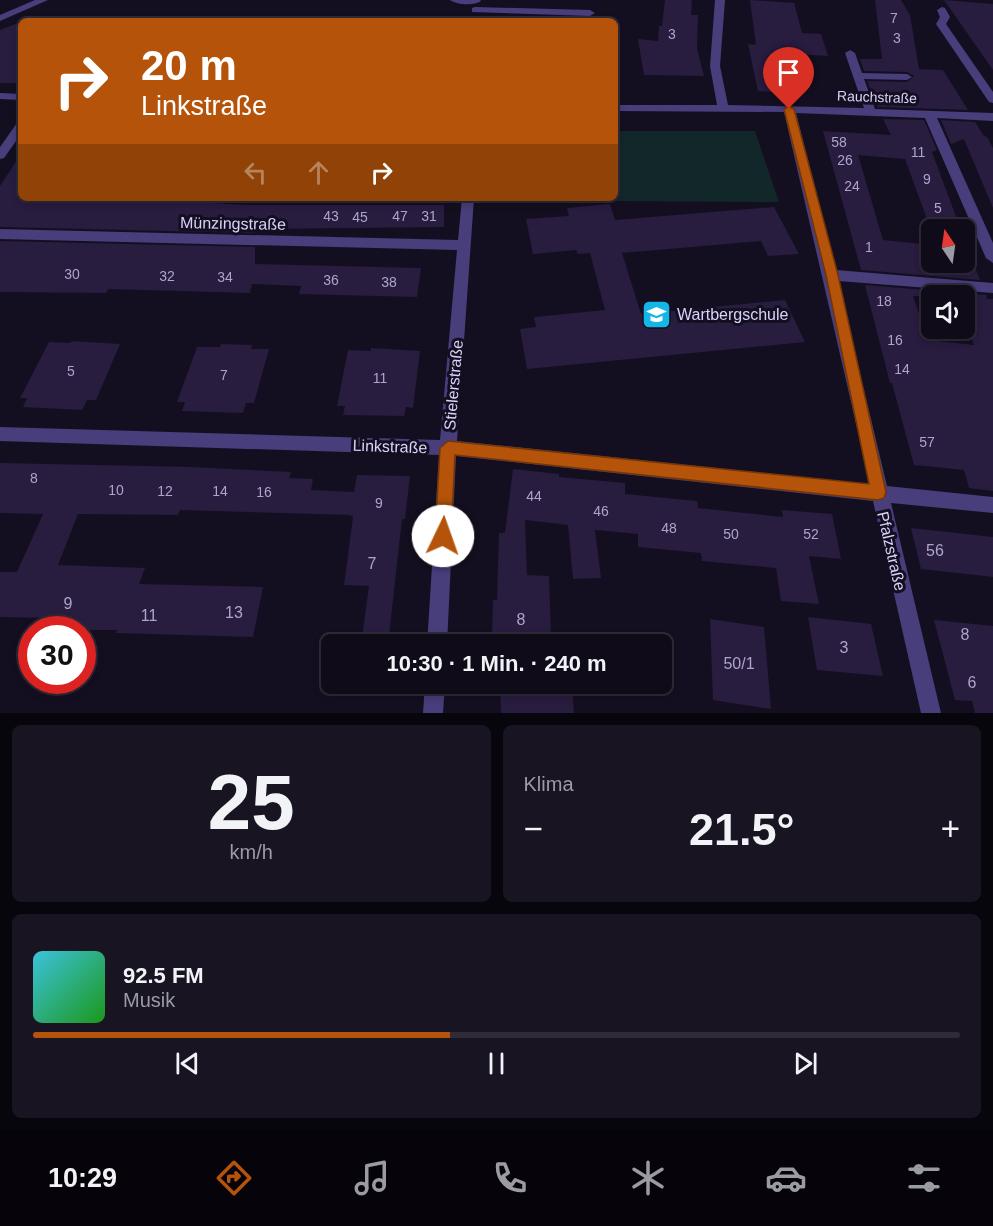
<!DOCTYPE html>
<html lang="de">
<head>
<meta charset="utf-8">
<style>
  body { margin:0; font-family:Helvetica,sans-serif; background:#181421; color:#f1f3f6; height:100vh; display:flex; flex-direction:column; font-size:22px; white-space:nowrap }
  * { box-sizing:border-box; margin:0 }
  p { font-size:20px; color:#9b9ba2 }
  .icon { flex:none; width:33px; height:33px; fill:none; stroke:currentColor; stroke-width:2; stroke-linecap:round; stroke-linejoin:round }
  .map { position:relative; height:713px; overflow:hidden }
  .side { display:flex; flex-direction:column; gap:12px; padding:12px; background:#08060d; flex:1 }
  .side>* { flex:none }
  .banner { position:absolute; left:18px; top:18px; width:600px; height:183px; border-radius:9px; box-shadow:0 3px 9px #0003,0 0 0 2px #2f2b37; background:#b45309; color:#fff; overflow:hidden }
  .needle { width:39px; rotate:347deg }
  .controls { position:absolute; left:921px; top:219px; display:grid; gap:12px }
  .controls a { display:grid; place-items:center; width:54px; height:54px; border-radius:9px; background:#0f0b18; box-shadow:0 3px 9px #0003,0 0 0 2px #2f2b37; font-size:30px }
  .speed { position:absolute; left:18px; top:616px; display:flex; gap:12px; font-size:30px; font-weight:700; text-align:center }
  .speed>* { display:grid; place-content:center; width:78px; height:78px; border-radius:50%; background:#0f0b18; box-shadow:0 3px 9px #0003,0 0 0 2px #2f2b37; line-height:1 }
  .speed .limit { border:9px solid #d22; background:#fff; color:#111 }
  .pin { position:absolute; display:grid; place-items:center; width:51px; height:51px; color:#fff; margin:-62px -26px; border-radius:50% 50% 50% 0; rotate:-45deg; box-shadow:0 0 6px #0007 }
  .pin .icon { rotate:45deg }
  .me { position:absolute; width:66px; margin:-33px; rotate:3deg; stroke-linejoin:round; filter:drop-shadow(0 0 4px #0008) }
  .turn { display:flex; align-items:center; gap:21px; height:126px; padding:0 24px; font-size:27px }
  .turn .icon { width:78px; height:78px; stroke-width:2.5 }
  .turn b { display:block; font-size:42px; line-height:51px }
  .lanes { display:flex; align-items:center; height:57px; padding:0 24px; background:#0003; justify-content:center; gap:30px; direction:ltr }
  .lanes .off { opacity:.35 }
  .big { font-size:45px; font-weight:800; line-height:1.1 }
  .side .tile { flex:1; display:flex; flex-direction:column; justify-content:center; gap:9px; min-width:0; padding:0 21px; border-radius:9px; background:#181421 }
  .side .dial { align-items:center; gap:0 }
  .dial b { font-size:78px; line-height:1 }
  .song { display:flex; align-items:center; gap:18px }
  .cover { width:72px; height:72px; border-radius:9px; background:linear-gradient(135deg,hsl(190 70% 55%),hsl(120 70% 35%)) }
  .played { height:6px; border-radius:3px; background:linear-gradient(90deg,#b45309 45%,#2f2b37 45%) }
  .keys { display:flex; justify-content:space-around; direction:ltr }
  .heat { display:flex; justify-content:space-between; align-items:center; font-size:33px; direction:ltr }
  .side .tiles { flex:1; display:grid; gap:12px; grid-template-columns:1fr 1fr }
  .tile:last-child { grid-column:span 2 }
  .trip { position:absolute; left:321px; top:634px; width:351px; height:60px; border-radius:9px; background:#0f0b18; box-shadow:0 3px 9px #0003,0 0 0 2px #2f2b37; font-weight:800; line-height:60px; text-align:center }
  .dock { display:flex; height:96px; justify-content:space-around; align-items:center; background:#06040a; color:#9b9ba2 }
  .dock .icon { width:42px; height:42px }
  .dock .selected { color:#b45309 }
  .dock b { font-size:27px; color:#f1f3f6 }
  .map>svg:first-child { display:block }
  .green { fill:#122729 }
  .building { fill:#281c3f; fill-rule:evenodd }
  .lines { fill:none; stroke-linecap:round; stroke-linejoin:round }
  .minor { fill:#473e7b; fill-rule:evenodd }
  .route { fill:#b45309; stroke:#753606; stroke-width:1.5 }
  .labels { text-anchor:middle; stroke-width:6; stroke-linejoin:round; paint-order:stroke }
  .number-label { font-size:14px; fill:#aea4cc }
  .far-street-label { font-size:14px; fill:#dbd1fb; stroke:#140f20 }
  .street-label { font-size:16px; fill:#dbd1fb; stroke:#140f20 }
  .poi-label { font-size:16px; fill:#dbd1fb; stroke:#140f20; text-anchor:start }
  .near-number-label { font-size:16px; fill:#aea4cc }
</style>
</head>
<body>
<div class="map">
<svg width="993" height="713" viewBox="0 0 993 713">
  <rect width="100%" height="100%" fill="#140f20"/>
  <!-- green -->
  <path class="green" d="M615 131H755L779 202 607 201 606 198H615Z"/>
  <!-- building -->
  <path class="building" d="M665 0H692L691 15H698L697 49 704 76 644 75 638 39 658 41 659 26H662Z
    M750 0 794 3 802 33 821 34 828 56 777 53 786 93 758 91 748 44 756 45Z
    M875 0H901L910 15 919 69 943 70 968 110 878 107 867 81 907 82 914 76 907 72 864 71 860 59H882Z
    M944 0 993 4V70Z
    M21 22V83H0V30Z
    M883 119 924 120 937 150 932 152 961 230H932V243L923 221 928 222 905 159 858 155 883 240 932 245V262H964V238L980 280 861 270 823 131 891 135Z
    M941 120 975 122 984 136 987 137 993 148V208L964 139 951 144Z
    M21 154V198L178 201 245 205H444V227L255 229V233L0 227V186Z
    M610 204 615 220 774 207 799 254 768 256 761 241 622 253 641 314 785 300 805 342 527 369 520 329 536 327 534 317 605 310 590 253 578 254 576 250 533 254 526 219 569 216 567 208Z
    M0 241 255 247V264L421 268 417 297 299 294 301 286 255 284H252L250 293 108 289 106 293 0 292Z
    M865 285 986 295 987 299H993V491L969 488 964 470 914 465 892 383H890ZM913 296H964V320L974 345 928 340Z
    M72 341 120 344 96 400H87L82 410 23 407 27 398H20L49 342 70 343Z
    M221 344 252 345 251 349H269L254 403H246L243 413 182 411 185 402H177L197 347H220Z
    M371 348 420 351 413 408 406 407 404 416 343 415 345 406H337L348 350 371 351Z
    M0 463 192 467 291 472 289 478 313 479 311 490 354 492 357 475 410 476 405 519H402L388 645H361L369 586 344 585 353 517 350 515 180 510 178 515 78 514 58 565 145 568 139 584 263 587 253 637 116 633 117 630H45L50 618 0 617V572H17L43 514 0 513Z
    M513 469 559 474V477L625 483V494L697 501 698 508 783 517 782 510 832 514 841 559 809 556 819 604 781 601 776 568 702 561 701 553 638 547V534L595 530 601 578 573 579 568 525 525 520 527 575 549 576 551 638 492 637 493 600H497L499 533H505Z
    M911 528 993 537V577L921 569Z
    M808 617 871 624 883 676 817 670Z
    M710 619 764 627 771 709 713 700Z
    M934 620 993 626V713H975L972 701 955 700Z
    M500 684H572L574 713H501Z"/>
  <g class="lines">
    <!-- minor -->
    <path class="minor" d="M35 0H48L0 21V15Z
      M450 0H480L481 1C474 6 457 5 450 0Z
      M715 0H725L720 66 728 105 864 108 845 53 850 50 855 53 862 73 907 74 912 77 907 80 864 79 875 109 993 113V121L937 118 993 243V263L986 258 925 118 796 113 836 270 993 283V293L838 281 887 486 993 497V513L891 503 941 713H921L873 501 456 456 447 645H427L439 455 0 441V427L440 440 457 250 0 239V229L458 240 462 198H474L457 441 870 484 784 112 615 111V105H717L710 66Z
      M475 7 590 10 595 13 590 16 472 12V8Z
      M942 7 945 8 950 17 946 24 993 92V103L989 102 936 24 940 17 937 10Z
      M0 93 21 94V100L0 99Z
      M21 122V134L4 158 0 159V147L17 123Z
      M425 684H445L443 713H423Z"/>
  </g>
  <!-- route -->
  <path class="route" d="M789 106 794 109 838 275 886 492 884 498 878 500 455 455 451 536 449 541 443 544 437 541 435 536 440 448 448 441 869 484 826 275 784 109Z"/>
  <!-- icons -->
  <defs>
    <symbol id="school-square" viewBox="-11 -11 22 22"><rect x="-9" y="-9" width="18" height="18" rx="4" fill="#13b6e6" stroke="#140f20"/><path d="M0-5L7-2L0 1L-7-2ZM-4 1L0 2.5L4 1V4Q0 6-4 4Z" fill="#fff"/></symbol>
  </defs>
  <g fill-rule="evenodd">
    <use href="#school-square" x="640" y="298" width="33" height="33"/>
  </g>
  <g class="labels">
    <!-- number labels -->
    <g class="number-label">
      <text x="894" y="23">7</text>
      <text x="672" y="39">3</text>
      <text x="897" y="43">3</text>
      <text x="839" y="147">58</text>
      <text x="918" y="157">11</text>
      <text x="845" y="165">26</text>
      <text x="927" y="184">9</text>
      <text x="852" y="191">24</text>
      <text x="938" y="213">5</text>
      <text x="331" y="221">43</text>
      <text x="400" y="221">47</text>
      <text x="429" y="221">31</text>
      <text x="360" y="222">45</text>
      <text x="869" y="252">1</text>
      <text x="72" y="279">30</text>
      <text x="167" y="281">32</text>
      <text x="225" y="282">34</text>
      <text x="331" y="285">36</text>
      <text x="389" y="287">38</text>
      <text x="884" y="306">18</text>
      <text x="895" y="345">16</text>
      <text x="902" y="374">14</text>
      <text x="71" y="376">5</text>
      <text x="224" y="380">7</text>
      <text x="380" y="383">11</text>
      <text x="927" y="447">57</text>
      <text x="34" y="483">8</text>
      <text x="116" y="495">10</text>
      <text x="165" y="496">12</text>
      <text x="220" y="496">14</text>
      <text x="264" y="497">16</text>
      <text x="534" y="501">44</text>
      <text x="379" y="508">9</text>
      <text x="601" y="516">46</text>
      <text x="669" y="533">48</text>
      <text x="731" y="539">50</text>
      <text x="811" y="539">52</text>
    </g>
    <!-- far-street labels -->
    <g class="far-street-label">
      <text transform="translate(877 97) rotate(2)" y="5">Rauchstraße</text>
    </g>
    <!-- street labels -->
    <g class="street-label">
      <text transform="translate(233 223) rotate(1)" y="6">Münzingstraße</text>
      <text transform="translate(453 385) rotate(-85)" y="6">Stielerstraße</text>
      <text transform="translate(390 446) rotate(2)" y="6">Linkstraße</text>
      <text transform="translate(892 551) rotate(77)" y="6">Pfalzstraße</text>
    </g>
    <!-- poi labels -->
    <g class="poi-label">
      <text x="677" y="320">Wartbergschule</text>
    </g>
    <!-- near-number labels -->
    <g class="near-number-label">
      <text x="935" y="556">56</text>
      <text x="372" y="569">7</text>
      <text x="68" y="609">9</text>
      <text x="234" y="618">13</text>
      <text x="149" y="621">11</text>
      <text x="521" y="625">8</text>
      <text x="965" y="640">8</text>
      <text x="844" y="653">3</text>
      <text x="739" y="669">50/1</text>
      <text x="972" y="688">6</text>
    </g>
  </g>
</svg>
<div class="controls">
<a><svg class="needle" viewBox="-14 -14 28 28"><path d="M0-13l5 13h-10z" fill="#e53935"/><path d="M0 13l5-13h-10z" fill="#9b9ba2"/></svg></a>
<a><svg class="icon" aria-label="sound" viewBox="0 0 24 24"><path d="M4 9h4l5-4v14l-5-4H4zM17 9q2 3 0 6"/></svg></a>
</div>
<div class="speed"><div class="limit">30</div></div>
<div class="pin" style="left:789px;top:109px;background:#d93025"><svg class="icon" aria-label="arrive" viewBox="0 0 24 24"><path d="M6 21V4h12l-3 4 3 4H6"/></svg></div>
<svg class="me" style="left:443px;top:536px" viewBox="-20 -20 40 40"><circle r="19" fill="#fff"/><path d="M0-13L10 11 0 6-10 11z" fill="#b45309"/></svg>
<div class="trip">10:30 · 1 Min. · 240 m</div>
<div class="banner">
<div class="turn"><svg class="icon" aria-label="right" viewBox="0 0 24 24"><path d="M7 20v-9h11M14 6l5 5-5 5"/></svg><div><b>20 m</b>Linkstraße</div></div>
<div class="lanes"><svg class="icon off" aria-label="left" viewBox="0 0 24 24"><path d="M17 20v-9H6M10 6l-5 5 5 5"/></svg><svg class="icon off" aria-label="ahead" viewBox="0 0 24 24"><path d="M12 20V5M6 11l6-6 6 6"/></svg><svg class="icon" aria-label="right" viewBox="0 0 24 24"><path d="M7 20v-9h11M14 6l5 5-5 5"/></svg></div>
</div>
</div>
<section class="side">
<div class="tiles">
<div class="tile dial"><b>25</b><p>km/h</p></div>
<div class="tile"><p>Klima</p>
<div class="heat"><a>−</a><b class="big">21.5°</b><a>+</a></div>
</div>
<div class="tile">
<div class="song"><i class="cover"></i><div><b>92.5 FM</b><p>Musik</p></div></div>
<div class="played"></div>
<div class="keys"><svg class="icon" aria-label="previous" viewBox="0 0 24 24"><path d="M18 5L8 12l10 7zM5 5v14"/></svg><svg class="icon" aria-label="pause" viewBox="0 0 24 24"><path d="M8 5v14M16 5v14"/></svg><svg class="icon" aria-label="next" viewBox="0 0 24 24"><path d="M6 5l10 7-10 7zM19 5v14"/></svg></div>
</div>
</div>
</section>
<nav class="dock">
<b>10:29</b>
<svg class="icon selected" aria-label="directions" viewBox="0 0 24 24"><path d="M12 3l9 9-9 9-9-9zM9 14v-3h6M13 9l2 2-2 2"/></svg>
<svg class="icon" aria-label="music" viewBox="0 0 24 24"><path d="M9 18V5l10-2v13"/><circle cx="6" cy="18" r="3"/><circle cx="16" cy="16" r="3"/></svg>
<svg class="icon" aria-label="phone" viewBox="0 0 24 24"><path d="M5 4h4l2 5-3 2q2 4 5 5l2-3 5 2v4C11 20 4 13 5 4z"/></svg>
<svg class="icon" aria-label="climate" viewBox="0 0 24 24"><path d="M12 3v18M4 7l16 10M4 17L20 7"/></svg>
<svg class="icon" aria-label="car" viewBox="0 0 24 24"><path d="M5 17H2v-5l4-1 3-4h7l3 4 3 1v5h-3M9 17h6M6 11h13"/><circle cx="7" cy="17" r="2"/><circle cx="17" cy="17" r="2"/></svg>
<svg class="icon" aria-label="filters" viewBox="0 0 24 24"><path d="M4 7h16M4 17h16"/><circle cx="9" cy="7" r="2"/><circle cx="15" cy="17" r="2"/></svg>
</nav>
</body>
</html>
